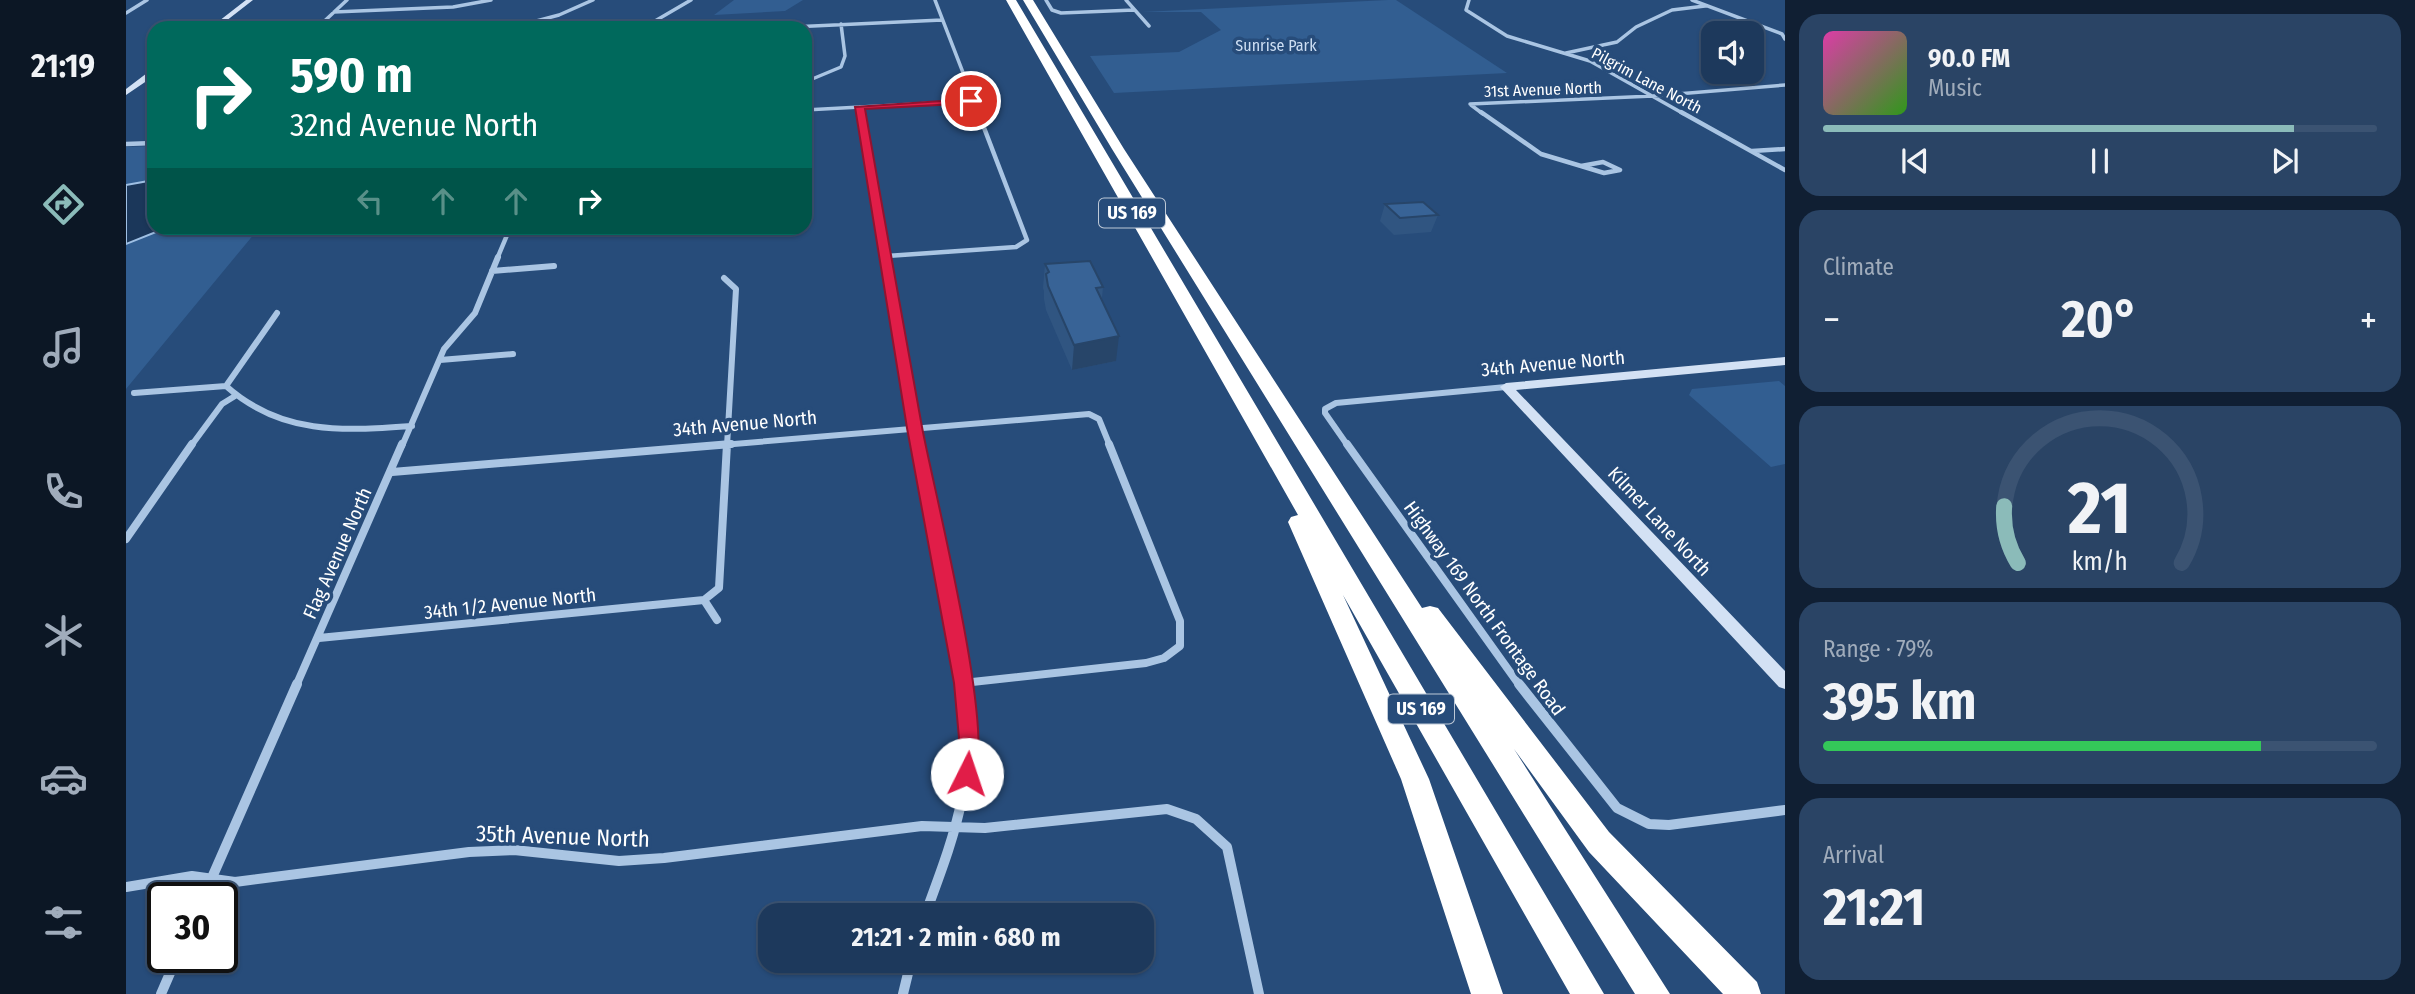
<!DOCTYPE html>
<html lang="en">
<head>
<meta charset="utf-8">
<style>
  body { margin:0; font-family:"Fira Sans Condensed",sans-serif; background:#2a4465; color:#f1f3f6; height:100vh; display:flex; flex-direction:column; font-size:26px; white-space:nowrap }
  * { box-sizing:border-box; margin:0 }
  p { font-size:23px; color:#a0acbb }
  .icon { flex:none; width:38px; height:38px; fill:none; stroke:currentColor; stroke-width:2; stroke-linecap:round; stroke-linejoin:round }
  .map { position:relative; flex:1; overflow:hidden }
  .details { display:flex; flex-direction:column; gap:14px; padding:14px; background:#101f33; width:630px }
  .details>* { flex:none }
  .top-card { position:absolute; left:21px; top:21px; width:665px; height:214px; border-radius:21px; box-shadow:0 2px 5px #0004,0 0 0 2px #3b5372; background:#00695c; color:#fff; overflow:hidden }
  .fabs { position:absolute; left:1575px; top:21px; display:grid; gap:14px }
  .fabs a { display:grid; place-items:center; width:63px; height:63px; border-radius:14px; background:#1d395c; box-shadow:0 2px 5px #0004,0 0 0 2px #3b5372; font-size:35px }
  .speed { position:absolute; left:21px; top:882px; display:flex; gap:14px; font-size:35px; font-weight:700; text-align:center }
  .speed>* { display:grid; place-content:center; width:91px; height:91px; border-radius:50%; background:#1d395c; box-shadow:0 2px 5px #0004,0 0 0 2px #3b5372; line-height:1 }
  .speed .limit { border:4px solid #111; border-radius:10px; background:#fff; color:#111 }
  .pin { position:absolute; display:grid; place-items:center; width:60px; height:60px; color:#fff; margin:-30px; border:4px solid #fff; border-radius:50%; box-shadow:0 2px 7px #0007 }
  .me { position:absolute; width:77px; margin:-38px; rotate:4deg; stroke-linejoin:round; filter:drop-shadow(0 0 5px #0008) }
  .turn { display:flex; align-items:center; gap:24px; height:147px; padding:0 28px; font-size:32px }
  .turn .icon { width:91px; height:91px; stroke-width:2.5 }
  .turn b { display:block; font-size:49px; line-height:60px }
  .lanes { display:flex; align-items:center; height:66px; padding:0 28px; background:#0003; justify-content:center; gap:35px; direction:ltr }
  .lanes .off { opacity:.35 }
  .big { font-size:52px; font-weight:700; line-height:1.1 }
  .details .card { flex:1; display:flex; flex-direction:column; justify-content:center; gap:10px; min-width:0; padding:0 24px; border-radius:21px; background:#2a4465 }
  .details .dial { align-items:center; gap:0 }
  .dial svg { height:182px; overflow:visible; fill:none; stroke:#3b5372; stroke-width:7; stroke-linecap:round; text-anchor:middle }
  .dial text { fill:#f1f3f6; stroke:none }
  .song { display:flex; align-items:center; gap:21px }
  .cover { width:84px; height:84px; border-radius:10px; background:linear-gradient(135deg,hsl(320 70% 55%),hsl(110 70% 35%)) }
  .played { height:7px; border-radius:4px; background:linear-gradient(90deg,#8bbbb9 85%,#3b5372 85%) }
  .keys { display:flex; justify-content:space-around; direction:ltr }
  .heat { display:flex; justify-content:space-between; align-items:center; font-size:38px; direction:ltr }
  .charge { height:10px; border-radius:5px; background:linear-gradient(90deg,#34c759 79%,#3b5372 0) }
  .trip { position:absolute; left:632px; top:903px; width:396px; height:70px; border-radius:21px; background:#1d395c; box-shadow:0 2px 5px #0004,0 0 0 2px #3b5372; font-weight:700; line-height:70px; text-align:center }
  main { display:flex; flex:1; min-height:0 }
  .tabs { display:flex; flex-direction:column; width:126px; justify-content:space-around; align-items:center; background:#0c1725; color:#a0acbb }
  .tabs .icon { width:49px; height:49px }
  .tabs .current { color:#8bbbb9 }
  .tabs b { font-size:32px; color:#f1f3f6 }
  .map>svg:first-child { display:block }
  .green { fill:#325e91 }
  .water { fill:#1b375a; stroke:#9fc0e4; stroke-width:2 }
  .lines { fill:none; stroke-linecap:round; stroke-linejoin:round }
  .street-far4 { stroke:#aac5e3; stroke-width:3.5 }
  .street-far3 { stroke:#aac5e3; stroke-width:4.5 }
  .street-far2 { stroke:#aac5e3; stroke-width:6 }
  .street-far1 { stroke:#aac5e3; stroke-width:8 }
  .street { stroke:#aac5e3; stroke-width:10 }
  .secondary { fill:#d3e1f4; fill-rule:evenodd }
  .highway { fill:#fff; fill-rule:evenodd }
  .wall { fill:#305581 }
  .shaded-wall { fill:#274569 }
  .building { fill:#386396; stroke:#274569; stroke-width:2 }
  .route { fill:#e11d48; stroke:#92132f; stroke-width:2 }
  .labels { text-anchor:middle; stroke-width:7; stroke-linejoin:round; paint-order:stroke }
  .far-park-label { font-size:16px; fill:#cddef3; stroke:#274c7a }
  .far-street-label { font-size:16px; fill:#fff; stroke:#274c7a }
  .shield { fill:#274c7a; stroke:#bec9d7; stroke-width:2 }
  .shield-label { font-size:18px; font-weight:bold; fill:#fff }
  .street-label { font-size:19px; fill:#fff; stroke:#274c7a }
  .near-street-label { font-size:23px; fill:#fff; stroke:#274c7a }
</style>
</head>
<body>
<main>
<nav class="tabs">
<b>21:19</b>
<svg class="icon current" aria-label="directions" viewBox="0 0 24 24"><path d="M12 3l9 9-9 9-9-9zM9 14v-3h6M13 9l2 2-2 2"/></svg>
<svg class="icon" aria-label="music" viewBox="0 0 24 24"><path d="M9 18V5l10-2v13"/><circle cx="6" cy="18" r="3"/><circle cx="16" cy="16" r="3"/></svg>
<svg class="icon" aria-label="phone" viewBox="0 0 24 24"><path d="M5 4h4l2 5-3 2q2 4 5 5l2-3 5 2v4C11 20 4 13 5 4z"/></svg>
<svg class="icon" aria-label="climate" viewBox="0 0 24 24"><path d="M12 3v18M4 7l16 10M4 17L20 7"/></svg>
<svg class="icon" aria-label="car" viewBox="0 0 24 24"><path d="M5 17H2v-5l4-1 3-4h7l3 4 3 1v5h-3M9 17h6M6 11h13"/><circle cx="7" cy="17" r="2"/><circle cx="17" cy="17" r="2"/></svg>
<svg class="icon" aria-label="filters" viewBox="0 0 24 24"><path d="M4 7h16M4 17h16"/><circle cx="9" cy="7" r="2"/><circle cx="15" cy="17" r="2"/></svg>
</nav>
<div class="map">
<svg width="1659" height="994" viewBox="0 0 1659 994">
  <rect width="100%" height="100%" fill="#274c7a"/>
  <!-- green -->
  <path class="green" d="M608 0H677L659 11 588 15Z
    M1262 0H1270L1381 73 988 93 964 56 1053 52 1095 30 1075 12H1016Z
    M28 146V228H133L0 389V147Z
    M1653 381 1659 386V464L1645 467 1563 395 1566 389Z"/>
  <!-- water -->
  <path class="water" d="M28 180V228H40L0 244V185Z"/>
  <g class="lines">
    <!-- street-far4 -->
    <path class="street-far4" d="M809 0 853 114
      M920 0 926 10 935 13 1008 10
      M1000 0 1023 26
      M1343 0 1340 10 1381 36 1464 61 1558 114
      M1566 0 1656 34 1659 39
      M208 12 327 7 365 0
      M0 13 21 0
      M191 28 221 0
      M384 28 433 15 467 0
      M517 28 565 0
      M644 28 816 20
      M1440 53 1491 42 1510 27 1546 10 1579 6
      M679 82 715 67 719 56 715 24
      M1344 104 1527 96 1659 85
      M1345 105 1357 114
      M734 107 735 114
      M679 110 845 101"/>
    <!-- street-far3 -->
    <path class="street-far3" d="M735 112 761 259
      M1355 112 1415 154 1455 166
      M1555 112 1659 170
      M0 144 28 143
      M1626 151 1659 149
      M1477 162 1494 170 1478 173 1455 166Z
      M761 256 890 247 901 240 852 112
      M371 259 384 228"/>
    <!-- street-far2 -->
    <path class="street-far2" d="M760 257 794 446
      M366 271 428 266
      M598 278 610 289 601 446
      M314 360 387 354
      M100 386 151 313
      M8 393 100 386C155 435 216 431 286 426
      M65 446 96 404 109 396
      M276 446 318 349 349 313 372 257
      M584 446 963 414 973 419 984 446
      M1222 446 1199 413V409L1210 403 1380 387"/>
    <!-- street-far1 -->
    <path class="street-far1" d="M793 444 836 686
      M1221 444 1394 686
      M266 472 605 444
      M0 539 66 444
      M578 600 593 588 601 444
      M578 600 591 620
      M193 638 578 600
      M837 683 1020 663 1038 658 1054 646V621L983 444
      M170 686 276 444"/>
    <!-- street -->
    <path class="street" d="M1393 684 1491 808 1523 824 1543 825 1659 810
      M0 887 66 876 109 882 343 852 388 850 493 861 538 858 796 826 859 828 1041 809 1070 819 1101 847 1133 994
      M77 898 171 684
      M799 915C830 831 852 776 836 684
      M35 994 51 957
      M777 994 785 961"/>
    <!-- secondary -->
    <path class="secondary" d="M120 0H127L91 28H84Z
      M25 70H28V76L0 95V89Z
      M1659 357V365L1390 390 1659 671V689L1653 687 1374 387 1380 383Z"/>
    <!-- highway -->
    <path class="highway" d="M880 0H890L1478 994H1444L1217 595 1303 779 1377 994H1345L1275 779 1162 522 1165 517 1172 515Z
      M897 0H907L998 149 1296 608 1304 606 1312 608 1483 832 1631 982 1635 994H1597L1463 852 1388 749 1544 994H1509L986 149Z"/>
  </g>
  <!-- wall -->
  <path class="wall" d="M1259 204 1312 215 1305 232 1268 235 1254 221Z
    M919 264 977 287 976 298 990 361 946 370 920 310 918 299V291L917 288Z"/>
  <!-- shaded-wall -->
  <path class="shaded-wall" d="M993 336 990 361 946 370 948 345Z"/>
  <!-- building -->
  <path class="building" d="M1297 202 1312 215 1274 218 1259 204Z
    M964 261 977 287 970 288 993 336 948 345 922 286 920 274 923 272 919 264Z"/>
  <!-- route -->
  <path class="route" d="M845 99 848 103 739 109C758 215 776 321 796 427 808 491 870 733 848 781L841 783 833 781 830 774 833 738 828 683 781 428 729 107Z"/>
  <g class="labels">
    <!-- far-park labels -->
    <g class="far-park-label">
      <text x="1150" y="51">Sunrise Park</text>
    </g>
    <!-- far-street labels -->
    <g class="far-street-label">
      <text transform="translate(1521 80) rotate(28)" y="6">Pilgrim Lane North</text>
      <text transform="translate(1417 89) rotate(-2)" y="6">31st Avenue North</text>
    </g>
    <!-- shield labels -->
    <g class="shield">
      <rect x="973" y="198.5" width="66" height="29" rx="5"/>
      <rect x="1262" y="694.5" width="66" height="29" rx="5"/>
    </g>
    <g class="shield-label">
      <text x="1006" y="219">US 169</text>
      <text x="1295" y="715">US 169</text>
    </g>
    <!-- street labels -->
    <g class="street-label">
      <text transform="translate(1427 363) rotate(-5)" y="7">34th Avenue North</text>
      <text transform="translate(619 423) rotate(-5)" y="7">34th Avenue North</text>
      <text transform="translate(1534 521) rotate(47)" y="7">Kilmer Lane North</text>
      <text transform="translate(211 553) rotate(-66)" y="7">Flag Avenue North</text>
      <text transform="translate(384 603) rotate(-6)" y="7">34th 1/2 Avenue North</text>
      <text transform="translate(1359 608) rotate(54)" y="7">Highway 169 North Frontage Road</text>
    </g>
    <!-- near-street labels -->
    <g class="near-street-label">
      <text transform="translate(437 836) rotate(2)" y="8">35th Avenue North</text>
    </g>
  </g>
</svg>
<div class="fabs">
<a><svg class="icon" aria-label="sound" viewBox="0 0 24 24"><path d="M4 9h4l5-4v14l-5-4H4zM17 9q2 3 0 6"/></svg></a>
</div>
<div class="speed"><div class="limit">30</div></div>
<div class="pin" style="left:845px;top:101px;background:#d93025"><svg class="icon" aria-label="arrive" viewBox="0 0 24 24"><path d="M6 21V4h12l-3 4 3 4H6"/></svg></div>
<svg class="me" style="left:841px;top:774px" viewBox="-20 -20 40 40"><circle r="19" fill="#fff"/><path d="M0-13L10 11 0 6-10 11z" fill="#e11d48"/></svg>
<div class="trip">21:21 · 2 min · 680 m</div>
<div class="top-card">
<div class="turn"><svg class="icon" aria-label="right" viewBox="0 0 24 24"><path d="M7 20v-9h11M14 6l5 5-5 5"/></svg><div><b>590 m</b>32nd Avenue North</div></div>
<div class="lanes"><svg class="icon off" aria-label="left" viewBox="0 0 24 24"><path d="M17 20v-9H6M10 6l-5 5 5 5"/></svg><svg class="icon off" aria-label="ahead" viewBox="0 0 24 24"><path d="M12 20V5M6 11l6-6 6 6"/></svg><svg class="icon off" aria-label="ahead" viewBox="0 0 24 24"><path d="M12 20V5M6 11l6-6 6 6"/></svg><svg class="icon" aria-label="right" viewBox="0 0 24 24"><path d="M7 20v-9h11M14 6l5 5-5 5"/></svg></div>
</div>
</div>
<section class="details">
<div class="card">
<div class="song"><i class="cover"></i><div><b>90.0 FM</b><p>Music</p></div></div>
<div class="played"></div>
<div class="keys"><svg class="icon" aria-label="previous" viewBox="0 0 24 24"><path d="M18 5L8 12l10 7zM5 5v14"/></svg><svg class="icon" aria-label="pause" viewBox="0 0 24 24"><path d="M8 5v14M16 5v14"/></svg><svg class="icon" aria-label="next" viewBox="0 0 24 24"><path d="M6 5l10 7-10 7zM19 5v14"/></svg></div>
</div>
<div class="card"><p>Climate</p>
<div class="heat"><a>−</a><b class="big">20°</b><a>+</a></div>
</div>
<div class="card dial"><svg viewBox="0 0 100 80">
<path d="M14 69A42 42 0 1 1 86 69"/>
<path d="M14 69A42 42 0 0 1 8 44" stroke="#8bbbb9"/>
<text x="50" y="56" font-size="32" font-weight="700">21</text>
<text x="50" y="72" font-size="11">km/h</text>
</svg></div>
<div class="card"><p>Range · 79%</p><b class="big">395 km</b><div class="charge"></div></div>
<div class="card"><p>Arrival</p><b class="big">21:21</b></div>
</section>
</main>
</body>
</html>
